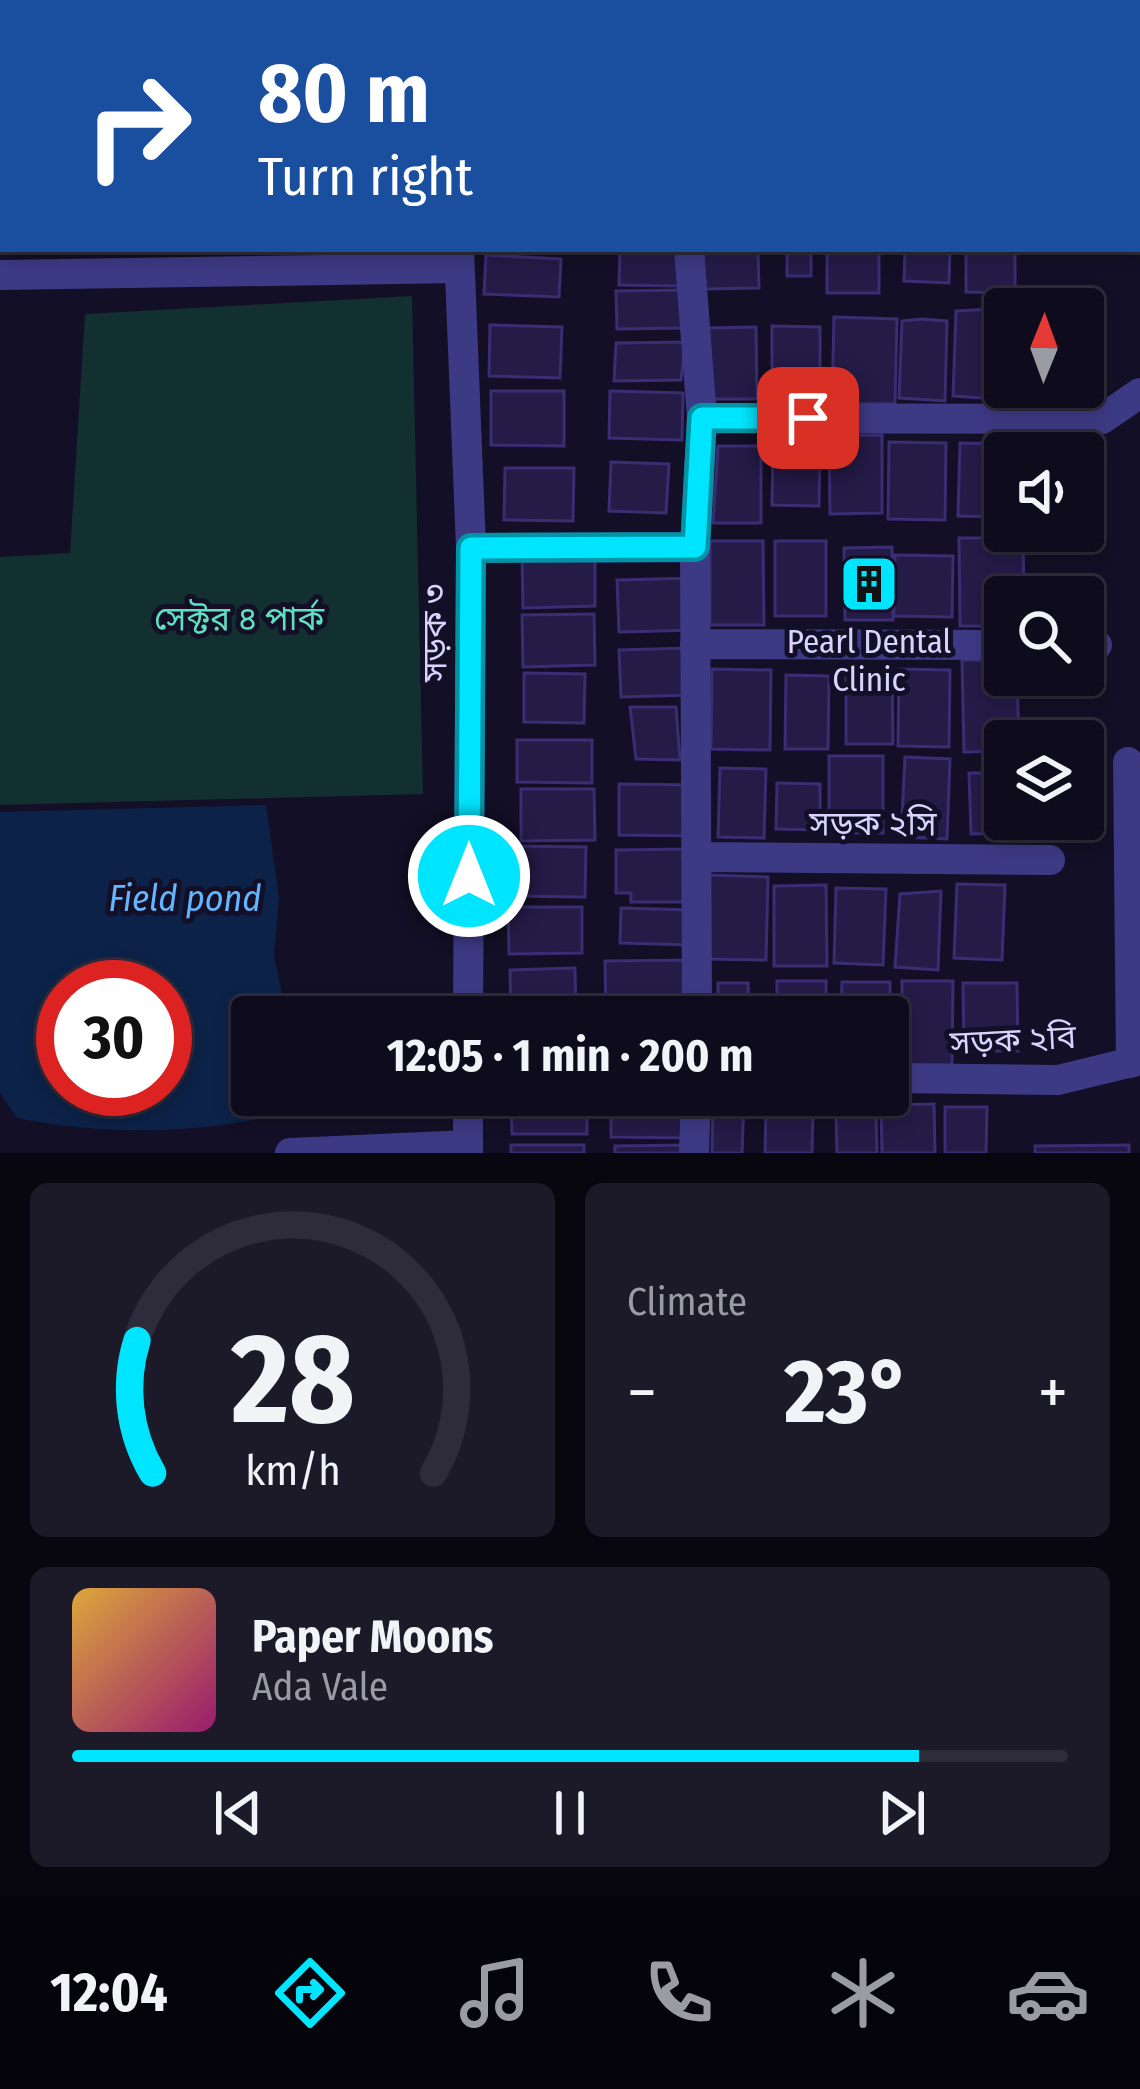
<!DOCTYPE html>
<html lang="en">
<head>
<meta charset="utf-8">
<style>
  body { margin:0; font-family:"Fira Sans Condensed","Noto Sans Bengali",sans-serif; background:#1c1929; color:#f1f3f6; height:100vh; display:flex; flex-direction:column; font-size:45px; white-space:nowrap }
  * { box-sizing:border-box; margin:0 }
  p { font-size:39px; color:#9b9ba3 }
  .icon { flex:none; width:66px; height:66px; fill:none; stroke:currentColor; stroke-width:2; stroke-linecap:round; stroke-linejoin:round }
  .map { position:relative; height:1153px; overflow:hidden }
  .sheet { display:flex; flex-direction:column; gap:30px; padding:30px; background:#08060f; flex:1 }
  .sheet>* { flex:none }
  .hud { position:absolute; left:0px; top:0px; width:1140px; height:252px; box-shadow:0 6px 18px #0003,0 0 0 3px #2e2b3b; background:#1a4fa0; color:#fff; overflow:hidden }
  .needle { width:78px; rotate:1deg }
  .fabs { position:absolute; left:984px; top:288px; display:grid; gap:24px }
  .fabs a { display:grid; place-items:center; width:120px; height:120px; border-radius:12px; background:#0e0b1c; box-shadow:0 6px 18px #0003,0 0 0 3px #2e2b3b; font-size:60px }
  .speed { position:absolute; left:36px; top:960px; display:flex; gap:24px; font-size:60px; font-weight:700; text-align:center }
  .speed>* { display:grid; place-content:center; width:156px; height:156px; border-radius:50%; background:#0e0b1c; box-shadow:0 6px 18px #0003,0 0 0 3px #2e2b3b; line-height:1 }
  .speed .limit { border:18px solid #d22; background:#fff; color:#111 }
  .pin { position:absolute; display:grid; place-items:center; width:102px; height:102px; color:#fff; margin:-51px; border-radius:24px; box-shadow:0 6px 18px #0006 }
  .me { position:absolute; width:132px; margin:-66px; rotate:0deg; stroke-linejoin:round; filter:drop-shadow(0 0 9px #0008) }
  .turn { display:flex; align-items:center; gap:42px; height:252px; padding:0 60px; font-size:54px }
  .turn .icon { width:156px; height:156px; stroke-width:2.5 }
  .turn b { display:block; font-size:84px; line-height:102px }
  .big { font-size:90px; font-weight:700; line-height:1.1 }
  .sheet .tile { flex:1; display:flex; flex-direction:column; justify-content:center; gap:18px; min-width:0; padding:0 42px; border-radius:18px; background:#1c1929 }
  .sheet .dial { align-items:center; gap:0 }
  .dial svg { height:312px; overflow:visible; fill:none; stroke:#2e2b3b; stroke-width:7; stroke-linecap:round; text-anchor:middle }
  .dial text { fill:#f1f3f6; stroke:none }
  .song { display:flex; align-items:center; gap:36px }
  .cover { width:144px; height:144px; border-radius:18px; background:linear-gradient(135deg,hsl(40 70% 55%),hsl(320 70% 35%)) }
  .played { height:12px; border-radius:6px; background:linear-gradient(90deg,#00e5ff 85%,#2e2b3b 85%) }
  .keys { display:flex; justify-content:space-around; direction:ltr }
  .heat { display:flex; justify-content:space-between; align-items:center; font-size:66px; direction:ltr }
  .sheet .tiles { flex:1; display:grid; gap:30px; grid-template-columns:1fr 1fr }
  .tile:last-child { grid-column:span 2 }
  .trip { position:absolute; left:231px; top:996px; width:678px; height:120px; border-radius:12px; background:#0e0b1c; box-shadow:0 6px 18px #0003,0 0 0 3px #2e2b3b; font-weight:700; line-height:120px; text-align:center }
  .tab-bar { display:flex; height:192px; justify-content:space-around; align-items:center; background:#06040b; color:#9b9ba3 }
  .tab-bar .icon { width:84px; height:84px }
  .tab-bar .on { color:#00e5ff }
  .tab-bar b { font-size:54px; color:#f1f3f6 }
  .map>svg:first-child { display:block }
  .green { fill:#12302f }
  .water { fill:#0c2248; fill-rule:evenodd }
  .building { fill:#241b47; stroke:#3b2d73; stroke-width:3 }
  .lines { fill:none; stroke-linecap:round; stroke-linejoin:round }
  .minor { stroke:#3d3a85; stroke-width:30 }
  .route-casing { stroke:#0095a6; stroke-width:30 }
  .route { stroke:#00e5ff; stroke-width:21 }
  .labels { text-anchor:middle; stroke-width:10; stroke-linejoin:round; paint-order:stroke }
  .park-label { font-size:33px; fill:#5fe0c0; stroke:#130f26 }
  .street-label { font-size:33px; fill:#d9d4ff; stroke:#130f26 }
  .poi-label { font-size:33px; fill:#d9d4ff; stroke:#130f26 }
  .water-label { font-size:36px; font-style:italic; fill:#62b6ff; stroke:#130f26 }
</style>
</head>
<body>
<div class="map">
<svg width="1140" height="1153" viewBox="0 0 1140 1153">
  <rect width="100%" height="100%" fill="#130f26"/>
  <!-- green -->
  <path class="green" d="M412 296 423 794 0 805V557L70 553 85 314Z"/>
  <!-- water -->
  <path class="water" d="M266 805 279 897 274 956 286 1012V1017H252V1095H285L286 1113C198 1134 106 1136 17 1118L0 1093V812ZM63 987H165V1089H63Z"/>
  <!-- building -->
  <path class="building" d="M620 249H679V286L619 285Z
    M703 249H758L759 288 704 289Z
    M787 249H811V276H787Z
    M827 249H879V293H827Z
    M905 249H950L949 283 904 281Z
    M966 249H1015V293L966 292Z
    M486 255 561 259 559 297 484 294Z
    M683 290 684 328 617 329 616 291Z
    M1013 308 1005 309V387H1013V400L953 396 956 311Z
    M834 317 897 319 895 404 832 403Z
    M921 319 947 321 945 401 899 398 902 321Z
    M490 325 562 327 560 378 489 376Z
    M772 326 820 327V403H772Z
    M756 327 757 399H708L707 328Z
    M685 342 681 380 614 381 616 343Z
    M491 391H564V446L491 445Z
    M610 391 683 393 682 440 609 438Z
    M882 435V513L830 514 829 436Z
    M889 442 946 443 945 520 888 519Z
    M960 443 1011 444V453H1005V517L958 516Z
    M718 446H761V523H713Z
    M773 448 820 449 819 506 772 505Z
    M611 462 669 464 666 513 609 511Z
    M505 468H574L573 521 504 520Z
    M959 538H1023L1024 597H1005V626H960Z
    M710 541H763L764 625H710Z
    M775 541H826V616H775Z
    M892 547 893 620H845L844 548Z
    M595 555V606L523 608 522 556Z
    M895 555 953 556 952 617 894 616Z
    M698 578 699 630 619 632 617 580Z
    M594 614 595 665 523 667 522 615Z
    M689 648 691 695 621 697 619 650Z
    M962 660H1005V675H1017L1019 741H1005V751L964 752Z
    M712 669 771 670 770 750 711 749Z
    M899 669 950 670 949 747 898 746Z
    M524 673 585 674 584 723 524 722Z
    M846 674H892L893 744H846Z
    M786 675 829 676 828 749H785Z
    M630 707H676L680 760 636 759Z
    M517 740H592V783L517 782Z
    M829 756H883V833H829Z
    M905 757 950 759 947 839 901 837Z
    M720 768 766 769 764 838 718 837Z
    M969 773H1004L1006 833 971 834Z
    M777 783 820 784V830L776 829Z
    M619 784 699 785V836L619 835Z
    M521 789H594L595 840 521 841Z
    M511 846 586 847 585 897 511 896Z
    M689 849 688 902H631V893H616V850Z
    M706 875 768 877 766 960 705 959Z
    M957 884 1005 885 1002 960 954 958Z
    M826 885 827 966H774V886Z
    M836 888 886 889 883 965 834 963Z
    M941 891 938 970 895 967 900 894Z
    M508 907H582V953L509 954Z
    M621 908 693 910 692 945 620 943Z
    M694 960 695 1014 606 1016 605 961Z
    M575 968 576 1017H511L510 970Z
    M777 981H826V1017H777Z
    M902 981H953L952 1065H902Z
    M842 982H890V1066L888 1017H841Z
    M718 983H748L749 1017H718Z
    M963 983H1017L1018 1051H964Z
    M511 1095H587V1134H512Z
    M611 1095H692V1138L611 1137Z
    M713 1099 744 1100 742 1153H712Z
    M934 1104 935 1153H882L881 1105Z
    M945 1107H987L986 1153H945Z
    M766 1108 813 1110 812 1153H765Z
    M836 1117H876L877 1153H837Z
    M511 1145H584V1153H511Z
    M688 1145V1153H615V1146Z
    M1129 1145V1153H1035V1146Z"/>
  <g class="lines">
    <!-- minor -->
    <path class="minor" d="M672 0V3
      M904 0V3
      M0 45H3
      M459 249 471 548 468 1017
      M689 249 702 418 695 547 697 1017
      M0 275 459 268
      M702 418 1102 419 1140 393
      M471 548 695 547
      M695 644 1005 645
      M1083 645H1097
      M1128 762 1131 1063
      M696 857 1050 860
      M888 1078 1058 1080 1140 1060
      M290 1153 468 1145
      M468 1153V1095
      M694 1153 696 1095"/>
  </g>
  <g class="lines">
    <defs>
      <path id="route" d="M469 876 471 548 695 547 702 418H808"/>
    </defs>
    <!-- route casing -->
    <use href="#route" class="route-casing"/>
    <!-- route -->
    <use href="#route" class="route"/>
  </g>
  <!-- icons -->
  <defs>
    <symbol id="building-square" viewBox="-11 -11 22 22"><rect x="-9" y="-9" width="18" height="18" rx="4" fill="#00e5ff" stroke="#130f26"/><path d="M-4-6H4V6H1V3H-1V6H-4ZM-2.5-4.3h1.7v1.8h-1.7ZM.8-4.3h1.7v1.8H.8ZM-2.5-1h1.7V.8h-1.7ZM.8-1h1.7V.8H.8Z" fill="#111"/></symbol>
  </defs>
  <g fill-rule="evenodd">
    <use href="#building-square" x="836" y="551" width="66" height="66"/>
  </g>
  <g class="labels">
    <!-- park labels -->
    <g class="park-label">
      <text x="239" y="630">সেক্টর ৪ পার্ক</text>
    </g>
    <!-- street labels -->
    <g class="street-label">
      <text transform="translate(434 633) rotate(-90)" y="12">সড়ক ৩</text>
      <text x="873" y="835">সড়ক ২সি</text>
      <text transform="translate(1013 1039) rotate(-3)" y="12">সড়ক ২বি</text>
    </g>
    <!-- poi labels -->
    <g class="poi-label">
      <text x="869" y="653">Pearl Dental<tspan x="869" dy="38">Clinic</tspan></text>
    </g>
    <!-- water labels -->
    <g class="water-label">
      <text x="185" y="911">Field pond</text>
    </g>
  </g>
</svg>
<div class="fabs">
<a><svg class="needle" viewBox="-14 -14 28 28"><path d="M0-13l5 13h-10z" fill="#e53935"/><path d="M0 13l5-13h-10z" fill="#9b9ba3"/></svg></a>
<a><svg class="icon" aria-label="sound" viewBox="0 0 24 24"><path d="M4 9h4l5-4v14l-5-4H4zM17 9q2 3 0 6"/></svg></a>
<a><svg class="icon" aria-label="search" viewBox="0 0 24 24"><circle cx="10" cy="10" r="6"/><path d="M15 15l6 6"/></svg></a>
<a><svg class="icon" aria-label="layers" viewBox="0 0 24 24"><path d="M12 4l9 5-9 5-9-5zM3 14l9 5 9-5"/></svg></a>
</div>
<div class="speed"><div class="limit">30</div></div>
<div class="pin" style="left:808px;top:418px;background:#d93025"><svg class="icon" aria-label="arrive" viewBox="0 0 24 24"><path d="M6 21V4h12l-3 4 3 4H6"/></svg></div>
<svg class="me" style="left:469px;top:876px" viewBox="-20 -20 40 40"><circle r="17" fill="#00e5ff" stroke="#fff" stroke-width="3"/><path d="M0-11L8 9 0 5-8 9z" fill="#fff"/></svg>
<div class="trip">12:05 · 1 min · 200 m</div>
<div class="hud">
<div class="turn"><svg class="icon" aria-label="right" viewBox="0 0 24 24"><path d="M7 20v-9h11M14 6l5 5-5 5"/></svg><div><b>80 m</b>Turn right</div></div>
</div>
</div>
<section class="sheet">
<div class="tiles">
<div class="tile dial"><svg viewBox="0 0 100 80">
<path d="M14 69A42 42 0 1 1 86 69"/>
<path d="M14 69A42 42 0 0 1 10 35" stroke="#00e5ff"/>
<text x="50" y="56" font-size="32" font-weight="700">28</text>
<text x="50" y="72" font-size="11">km/h</text>
</svg></div>
<div class="tile"><p>Climate</p>
<div class="heat"><a>−</a><b class="big">23°</b><a>+</a></div>
</div>
<div class="tile">
<div class="song"><i class="cover"></i><div><b>Paper Moons</b><p>Ada Vale</p></div></div>
<div class="played"></div>
<div class="keys"><svg class="icon" aria-label="previous" viewBox="0 0 24 24"><path d="M18 5L8 12l10 7zM5 5v14"/></svg><svg class="icon" aria-label="pause" viewBox="0 0 24 24"><path d="M8 5v14M16 5v14"/></svg><svg class="icon" aria-label="next" viewBox="0 0 24 24"><path d="M6 5l10 7-10 7zM19 5v14"/></svg></div>
</div>
</div>
</section>
<nav class="tab-bar">
<b>12:04</b>
<svg class="icon on" aria-label="directions" viewBox="0 0 24 24"><path d="M12 3l9 9-9 9-9-9zM9 14v-3h6M13 9l2 2-2 2"/></svg>
<svg class="icon" aria-label="music" viewBox="0 0 24 24"><path d="M9 18V5l10-2v13"/><circle cx="6" cy="18" r="3"/><circle cx="16" cy="16" r="3"/></svg>
<svg class="icon" aria-label="phone" viewBox="0 0 24 24"><path d="M5 4h4l2 5-3 2q2 4 5 5l2-3 5 2v4C11 20 4 13 5 4z"/></svg>
<svg class="icon" aria-label="climate" viewBox="0 0 24 24"><path d="M12 3v18M4 7l16 10M4 17L20 7"/></svg>
<svg class="icon" aria-label="car" viewBox="0 0 24 24"><path d="M5 17H2v-5l4-1 3-4h7l3 4 3 1v5h-3M9 17h6M6 11h13"/><circle cx="7" cy="17" r="2"/><circle cx="17" cy="17" r="2"/></svg>
</nav>
</body>
</html>
